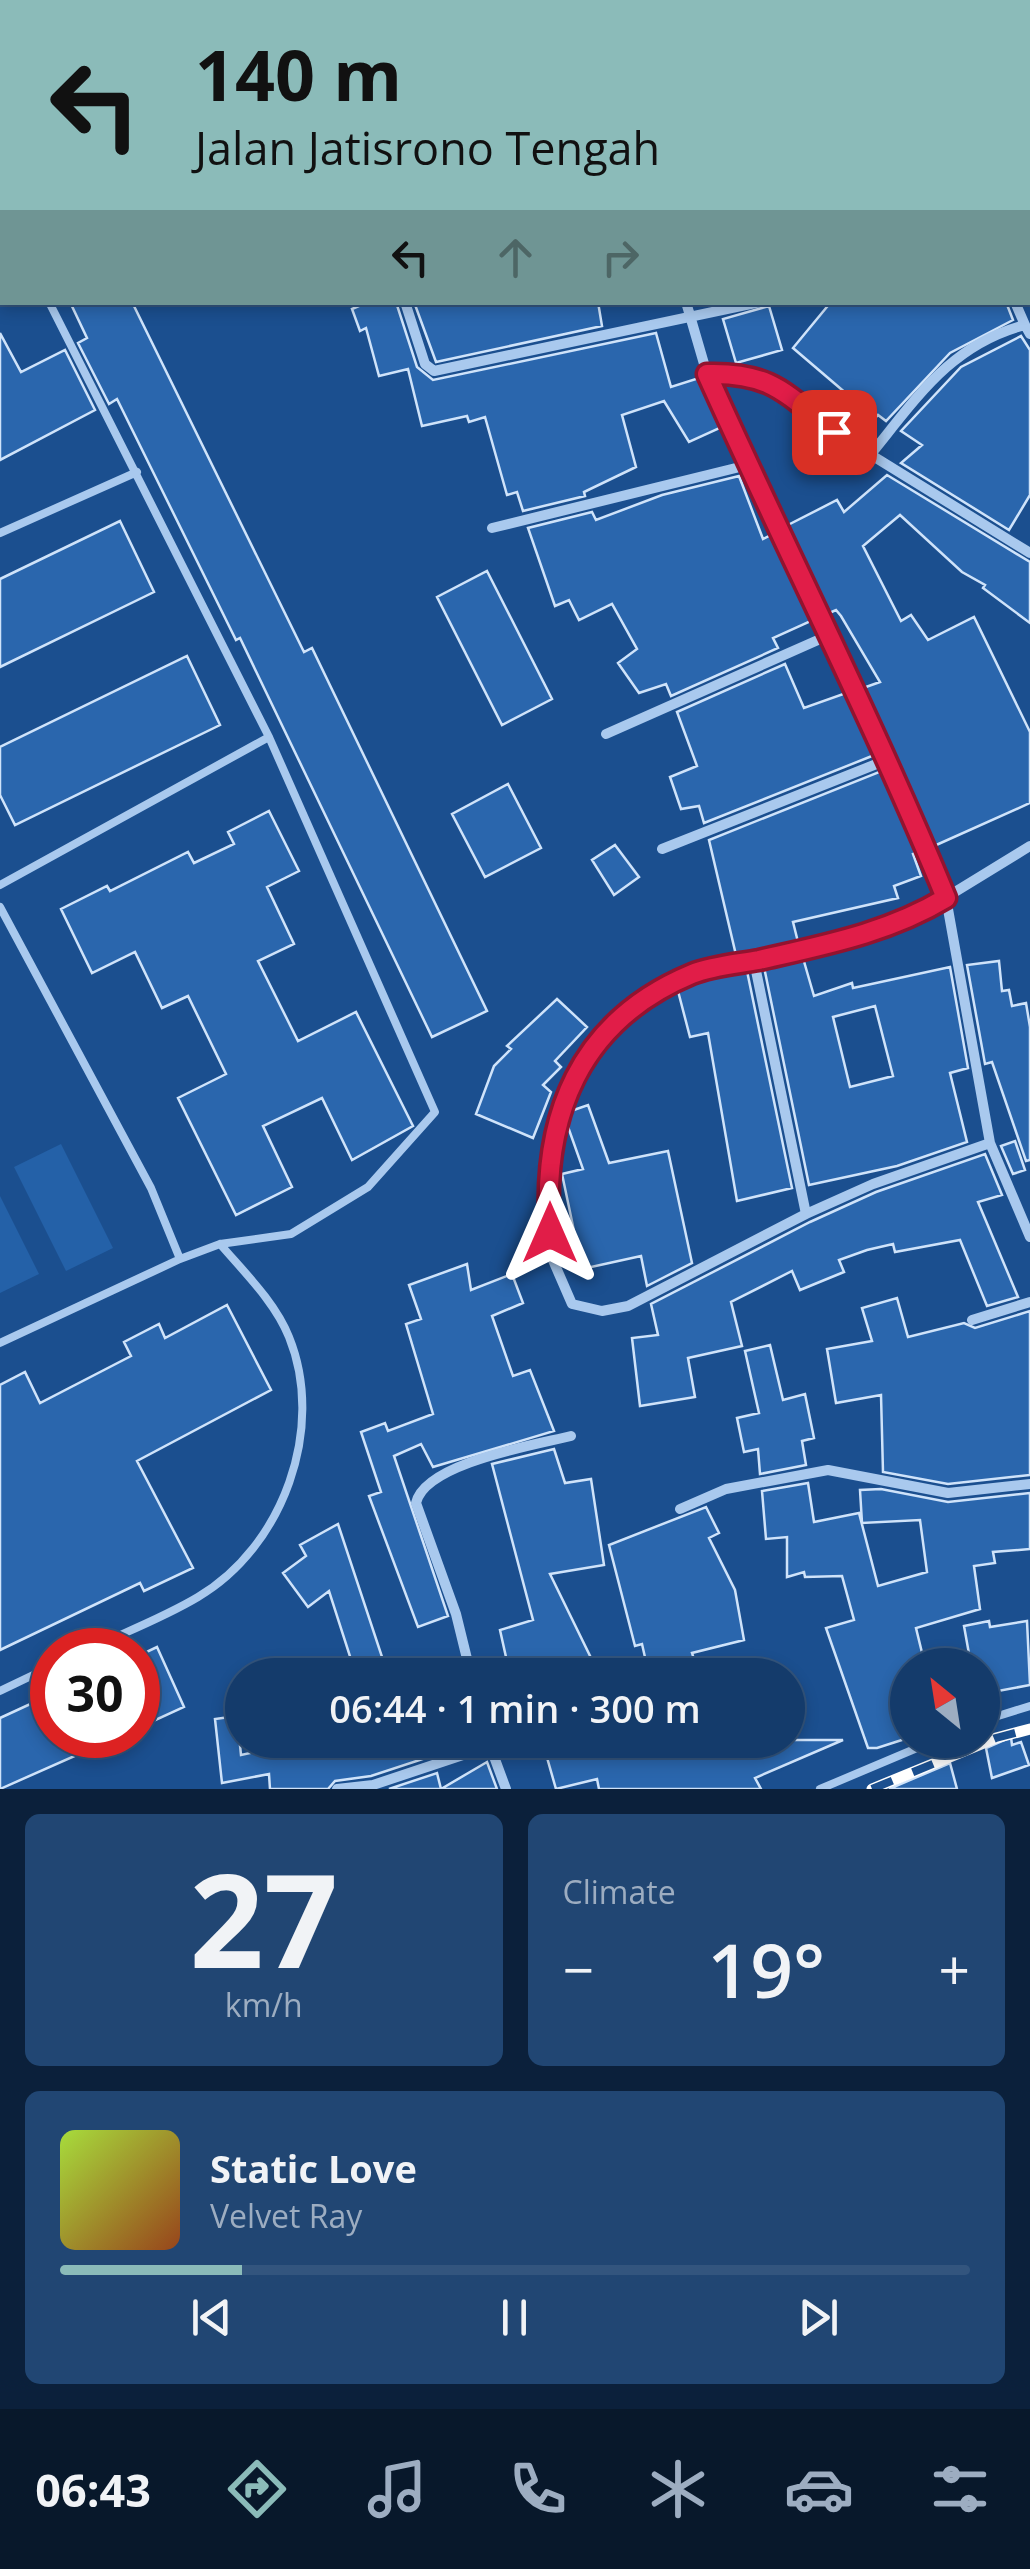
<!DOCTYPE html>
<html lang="en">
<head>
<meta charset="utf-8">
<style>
  body { margin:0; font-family:"Open Sans",sans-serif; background:#214673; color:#f1f3f6; height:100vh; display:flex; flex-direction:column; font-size:38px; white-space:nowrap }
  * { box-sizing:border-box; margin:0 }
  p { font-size:32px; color:#9dadc1 }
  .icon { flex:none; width:55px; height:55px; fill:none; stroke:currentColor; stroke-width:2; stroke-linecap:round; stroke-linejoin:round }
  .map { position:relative; height:1789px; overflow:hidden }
  .details { display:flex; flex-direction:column; gap:25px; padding:25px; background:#0b203b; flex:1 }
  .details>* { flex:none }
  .top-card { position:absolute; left:0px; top:0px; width:1030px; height:305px; box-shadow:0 5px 15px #0003,0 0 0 2px #33557e; background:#8bbbb9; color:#111; overflow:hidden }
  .needle { width:65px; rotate:330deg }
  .buttons { position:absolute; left:890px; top:1648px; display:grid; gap:20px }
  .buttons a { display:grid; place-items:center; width:110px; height:110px; border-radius:50%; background:#143b6b; box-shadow:0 5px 15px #0003,0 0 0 2px #33557e; font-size:50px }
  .speed { position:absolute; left:30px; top:1628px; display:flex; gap:20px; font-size:50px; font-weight:700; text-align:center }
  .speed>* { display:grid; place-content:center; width:130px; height:130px; border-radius:50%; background:#143b6b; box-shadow:0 5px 15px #0003,0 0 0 2px #33557e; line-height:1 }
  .speed .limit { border:15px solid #d22; background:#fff; color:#111 }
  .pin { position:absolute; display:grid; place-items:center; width:85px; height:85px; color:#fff; margin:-42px; border-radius:20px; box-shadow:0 5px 15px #0006 }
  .me { position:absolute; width:110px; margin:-55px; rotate:0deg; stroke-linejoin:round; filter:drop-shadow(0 0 8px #0008) }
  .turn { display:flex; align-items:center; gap:35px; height:210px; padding:0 30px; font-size:45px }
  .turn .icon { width:130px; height:130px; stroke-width:2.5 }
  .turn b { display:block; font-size:70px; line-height:85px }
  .lanes { display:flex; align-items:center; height:95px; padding:0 30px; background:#0003; justify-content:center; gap:50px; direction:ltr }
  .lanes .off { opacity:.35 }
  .big { font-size:75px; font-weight:600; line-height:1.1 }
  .details .tile { flex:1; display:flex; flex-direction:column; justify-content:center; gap:15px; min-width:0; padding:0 35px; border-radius:15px; background:#214673 }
  .details .dial { align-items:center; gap:0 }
  .dial b { font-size:130px; line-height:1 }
  .song { display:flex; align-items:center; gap:30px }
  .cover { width:120px; height:120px; border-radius:15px; background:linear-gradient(135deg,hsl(80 70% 55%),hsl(20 70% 35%)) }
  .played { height:10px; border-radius:5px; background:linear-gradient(90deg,#8bbbb9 20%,#33557e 20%) }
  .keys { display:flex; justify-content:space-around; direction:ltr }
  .heat { display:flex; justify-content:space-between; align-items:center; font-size:55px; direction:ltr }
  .details .tiles { flex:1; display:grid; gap:25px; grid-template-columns:1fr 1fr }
  .tile:last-child { grid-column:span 2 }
  .trip { position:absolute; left:225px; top:1658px; width:580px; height:100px; border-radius:50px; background:#143b6b; box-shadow:0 5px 15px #0003,0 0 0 2px #33557e; font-weight:600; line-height:100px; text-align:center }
  .tab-bar { display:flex; height:160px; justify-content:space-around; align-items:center; background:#08182b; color:#9dadc1 }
  .tab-bar .icon { width:70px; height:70px }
  .tab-bar .selected { color:#8bbbb9 }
  .tab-bar b { font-size:45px; color:#f1f3f6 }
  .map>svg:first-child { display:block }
  .green { fill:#2461a8 }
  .building { fill:#2a66ad; stroke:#cfe3fa; stroke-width:2.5; fill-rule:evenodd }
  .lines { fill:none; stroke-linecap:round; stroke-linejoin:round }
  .service { stroke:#a9c9ee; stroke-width:8 }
  .minor { stroke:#a9c9ee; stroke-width:10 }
  .rail-casing { stroke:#fff; stroke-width:11 }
  .rail { stroke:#1b4f8f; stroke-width:8; stroke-dasharray:22; stroke-linecap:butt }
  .route-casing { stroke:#92132f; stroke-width:25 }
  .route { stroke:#e11d48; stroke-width:18 }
</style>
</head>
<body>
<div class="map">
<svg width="1030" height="1789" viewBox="0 0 1030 1789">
  <rect width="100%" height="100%" fill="#1b4f8f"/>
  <!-- green -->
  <path class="green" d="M61 1144 113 1248 66 1271 14 1167Z
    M0 1196 39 1274 0 1293Z"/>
  <!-- building -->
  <path class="building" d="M70 302H132L304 652 312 648 487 1011 432 1037 240 638 236 640 117 399 109 404 78 343 87 338Z
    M368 302H396L417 367 433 380 656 333 671 387 699 378 722 427 689 442 664 401 622 415 636 467 584 492 585 496 523 511 517 492 507 495 485 417 469 422 467 416 422 426 408 369 379 376 366 328 360 331 352 309Z
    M414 302H598L602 326 436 362Z
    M831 302H1006L1013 320 950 353 886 421 878 415 875 418 793 348Z
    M769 306 782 350 736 363 723 319Z
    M0 333 21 372 65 350 95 410 0 460Z
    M1021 336 1030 350V495L1009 530 901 463 922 445 901 431 961 367Z
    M887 475 1030 562V623L983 588 985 585 962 572 900 515 863 546 901 621 911 615 928 640 974 617 1030 732V803L934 846 863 688 880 682 841 616 836 610 827 614 786 526 837 500 844 512Z
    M739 476 763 539 771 535 811 621 773 638 778 648 671 696 666 684 639 693 618 663 637 649 612 604 579 620 569 600 555 606 528 528 592 512 596 520 662 495Z
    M120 521 154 592 0 667V579Z
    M487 571 552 699 502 725 437 597Z
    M187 656 220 725 15 825 0 795V747Z
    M785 664 804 708 846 693 877 754 704 823 699 806 681 809 670 777 697 766 677 712Z
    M884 770 918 852 913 854 921 876 894 886 898 898 793 922 798 942 736 955 709 840Z
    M508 784 541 848 485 877 452 814Z
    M269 811 299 871 267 887 294 944 258 961 298 1041 356 1012 413 1126 352 1160 322 1098 263 1126 292 1187 236 1215 178 1098 226 1074 188 996 162 1008 135 952 92 973 61 909 107 886 110 891 188 852 194 863 234 844 228 832Z
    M615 845 639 877 614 895 592 860Z
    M803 958 814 996 852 983 853 988 950 967 968 1068 950 1073 967 1142 897 1166 809 1185 764 967ZM875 1006 893 1076 850 1087 833 1017Z
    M999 961 1002 991 1009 990 1012 1006 1026 1003 1030 1027V1160L1026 1161 992 1062 985 1064 967 965Z
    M747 971 792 1188 737 1201 708 1033 690 1037 678 991 697 981Z
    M557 999 587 1027 555 1061 561 1067 543 1085 551 1092 533 1138 476 1114 494 1066 511 1049 507 1046Z
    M588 1105 609 1163 668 1151 692 1263 647 1286 641 1256 582 1269 562 1174 583 1169 567 1124 568 1112Z
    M1015 1141 1025 1170 1013 1174 1001 1146Z
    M985 1154 1002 1195 978 1202 1018 1297 987 1306 960 1240 895 1252 893 1244 867 1250 839 1260 844 1272 800 1290 792 1271 731 1302 742 1346 688 1358 695 1397 640 1406 632 1338 658 1335 651 1304 810 1222 876 1192Z
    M467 1264 471 1290 512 1274 523 1303 492 1316 513 1376 530 1370 554 1431 433 1467 421 1444 394 1456 448 1616 418 1627 369 1496 381 1492 361 1432 385 1423 388 1431 433 1414 406 1324 421 1319 409 1285Z
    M897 1298 908 1337 964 1323 975 1328 1030 1311V1475L948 1484 883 1472 881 1395 836 1403 827 1349 872 1341 862 1308Z
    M227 1305 271 1390 137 1461 193 1568 144 1591 140 1583 0 1650V1385L25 1372 40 1403 131 1356 124 1342 159 1324 165 1338Z
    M770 1345 783 1400 805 1394 814 1438 802 1441 806 1465 760 1474 758 1449 744 1452 737 1418 759 1413 745 1351Z
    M554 1449 565 1483 591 1479 604 1565 550 1574 592 1660 558 1675H510L500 1630 533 1620 492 1464Z
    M808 1483 814 1522 859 1513 878 1586 927 1572 920 1520 862 1523 860 1490 881 1489 948 1502 1030 1493V1549L993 1552 995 1563 974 1566 980 1609 916 1628 925 1665H908V1738L877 1748H868L826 1628 854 1620 842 1576 805 1577 804 1572 787 1577V1537L766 1539 762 1491Z
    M706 1507 719 1533 709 1538 735 1590 744 1640 692 1653 699 1675H672L667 1660 647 1666 642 1644 635 1646 609 1545Z
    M338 1524 388 1675H356L329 1591 308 1607 283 1573 306 1556 300 1545Z
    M989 1621 990 1627 1027 1621 1030 1685 982 1694V1665H971L964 1626Z
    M157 1647 184 1707 138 1728V1656Z
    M52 1694V1735H122L0 1789V1718Z
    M237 1716 241 1755 311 1740H427L432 1756 371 1776 335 1781 328 1789H270L269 1774 222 1783 215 1719Z
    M1011 1737 1012 1745 1021 1742 1029 1765 992 1778 986 1748Z
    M542 1740H843L755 1778 761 1789H599L597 1779 556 1789Z
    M487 1762 497 1789H389L437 1773 441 1789Z
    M950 1763 957 1789H889Z"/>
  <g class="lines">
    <!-- service -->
    <path class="service" d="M302 2 304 0
      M0 241 2 240
      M0 533 137 472
      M0 885 269 737
      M0 907 151 1188 180 1259
      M0 1343 180 1259 220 1244 291 1234 368 1187 435 1112 269 737 49 302
      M87 1650C123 1633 163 1618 198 1597 283 1547 326 1428 289 1337 275 1302 244 1272 220 1244
      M0 1691 52 1666
      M982 1721 1030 1706
      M820 1789 936 1740"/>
    <!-- minor -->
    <path class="minor" d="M669 0 670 2
      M1006 0 1007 2
      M784 2 791 0
      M1028 30 1030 33
      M1028 96 1030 95
      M1028 248 1030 246
      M405 302 425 364 434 371 760 302
      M686 302 707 374 827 636 889 759 946 898 990 1143 1030 1237
      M1015 302 1025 325
      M707 374H751L774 385 834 432 1030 553
      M871 454C916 399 951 344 1025 325L1030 334
      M492 528 748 465
      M606 734 827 636
      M662 849 889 759
      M754 961 806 1214 628 1306 602 1311 572 1304 552 1258 548 1208 561 1100 594 1047 636 1003 694 973 829 944 906 922 1030 846
      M806 1214 873 1184 990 1143
      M972 1320 1030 1302
      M680 1509 726 1489 828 1470 948 1493 1030 1484
      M471 1675 456 1614 416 1503C425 1463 535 1445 571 1436
      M610 1675 616 1672
      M489 1743 506 1789
      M337 1789 373 1785 490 1746"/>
    <defs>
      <path id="rail" d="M872 1789 996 1738 1030 1729"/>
    </defs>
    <!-- rail casing -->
    <use href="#rail" class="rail-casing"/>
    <!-- rail -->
    <use href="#rail" class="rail"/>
  </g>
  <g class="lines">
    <defs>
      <path id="route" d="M550 1233C541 1117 579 1021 692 974 712 966 737 964 759 960 824 945 888 933 946 898 873 720 786 550 707 374 772 372 786 394 834 432"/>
    </defs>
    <!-- route casing -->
    <use href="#route" class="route-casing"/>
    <!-- route -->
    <use href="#route" class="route"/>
  </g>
</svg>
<div class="buttons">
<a><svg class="needle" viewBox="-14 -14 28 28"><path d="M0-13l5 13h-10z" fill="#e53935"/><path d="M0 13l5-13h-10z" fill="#9dadc1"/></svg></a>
</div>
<div class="speed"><div class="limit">30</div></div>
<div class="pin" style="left:834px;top:432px;background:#d93025"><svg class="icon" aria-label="arrive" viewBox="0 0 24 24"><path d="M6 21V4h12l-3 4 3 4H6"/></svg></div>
<svg class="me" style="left:550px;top:1233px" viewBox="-20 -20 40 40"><path d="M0-17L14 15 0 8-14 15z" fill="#e11d48" stroke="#fff" stroke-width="4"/></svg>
<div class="trip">06:44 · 1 min · 300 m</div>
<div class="top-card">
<div class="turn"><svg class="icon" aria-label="left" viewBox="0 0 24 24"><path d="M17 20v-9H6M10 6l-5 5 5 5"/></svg><div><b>140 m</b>Jalan Jatisrono Tengah</div></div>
<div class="lanes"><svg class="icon" aria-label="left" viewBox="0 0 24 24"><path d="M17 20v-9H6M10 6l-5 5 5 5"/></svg><svg class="icon off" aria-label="ahead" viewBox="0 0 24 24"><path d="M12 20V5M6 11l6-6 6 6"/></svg><svg class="icon off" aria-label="right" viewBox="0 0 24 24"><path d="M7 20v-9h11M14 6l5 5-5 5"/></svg></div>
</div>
</div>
<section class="details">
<div class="tiles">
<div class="tile dial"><b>27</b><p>km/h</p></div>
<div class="tile"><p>Climate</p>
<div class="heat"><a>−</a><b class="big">19°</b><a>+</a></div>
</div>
<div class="tile">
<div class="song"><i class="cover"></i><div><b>Static Love</b><p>Velvet Ray</p></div></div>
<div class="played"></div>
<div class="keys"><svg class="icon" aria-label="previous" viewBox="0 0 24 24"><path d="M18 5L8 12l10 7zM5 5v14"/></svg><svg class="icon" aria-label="pause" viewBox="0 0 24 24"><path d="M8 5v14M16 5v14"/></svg><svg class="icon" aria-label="next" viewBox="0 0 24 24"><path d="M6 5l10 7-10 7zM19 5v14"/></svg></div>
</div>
</div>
</section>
<nav class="tab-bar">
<b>06:43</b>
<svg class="icon selected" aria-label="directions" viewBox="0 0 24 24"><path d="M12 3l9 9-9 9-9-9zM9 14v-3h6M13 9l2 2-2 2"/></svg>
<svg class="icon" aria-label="music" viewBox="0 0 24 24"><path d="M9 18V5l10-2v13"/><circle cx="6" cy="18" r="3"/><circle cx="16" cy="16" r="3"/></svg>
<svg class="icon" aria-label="phone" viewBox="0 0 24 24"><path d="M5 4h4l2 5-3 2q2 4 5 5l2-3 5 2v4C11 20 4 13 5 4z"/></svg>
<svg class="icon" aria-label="climate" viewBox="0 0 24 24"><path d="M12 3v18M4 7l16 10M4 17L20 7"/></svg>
<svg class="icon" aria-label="car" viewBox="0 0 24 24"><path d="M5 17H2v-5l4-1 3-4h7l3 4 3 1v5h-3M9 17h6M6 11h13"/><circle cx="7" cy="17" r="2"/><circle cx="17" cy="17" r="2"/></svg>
<svg class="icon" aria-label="filters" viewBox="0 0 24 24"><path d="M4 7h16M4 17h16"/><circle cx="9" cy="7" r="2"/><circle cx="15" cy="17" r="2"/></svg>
</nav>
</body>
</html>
